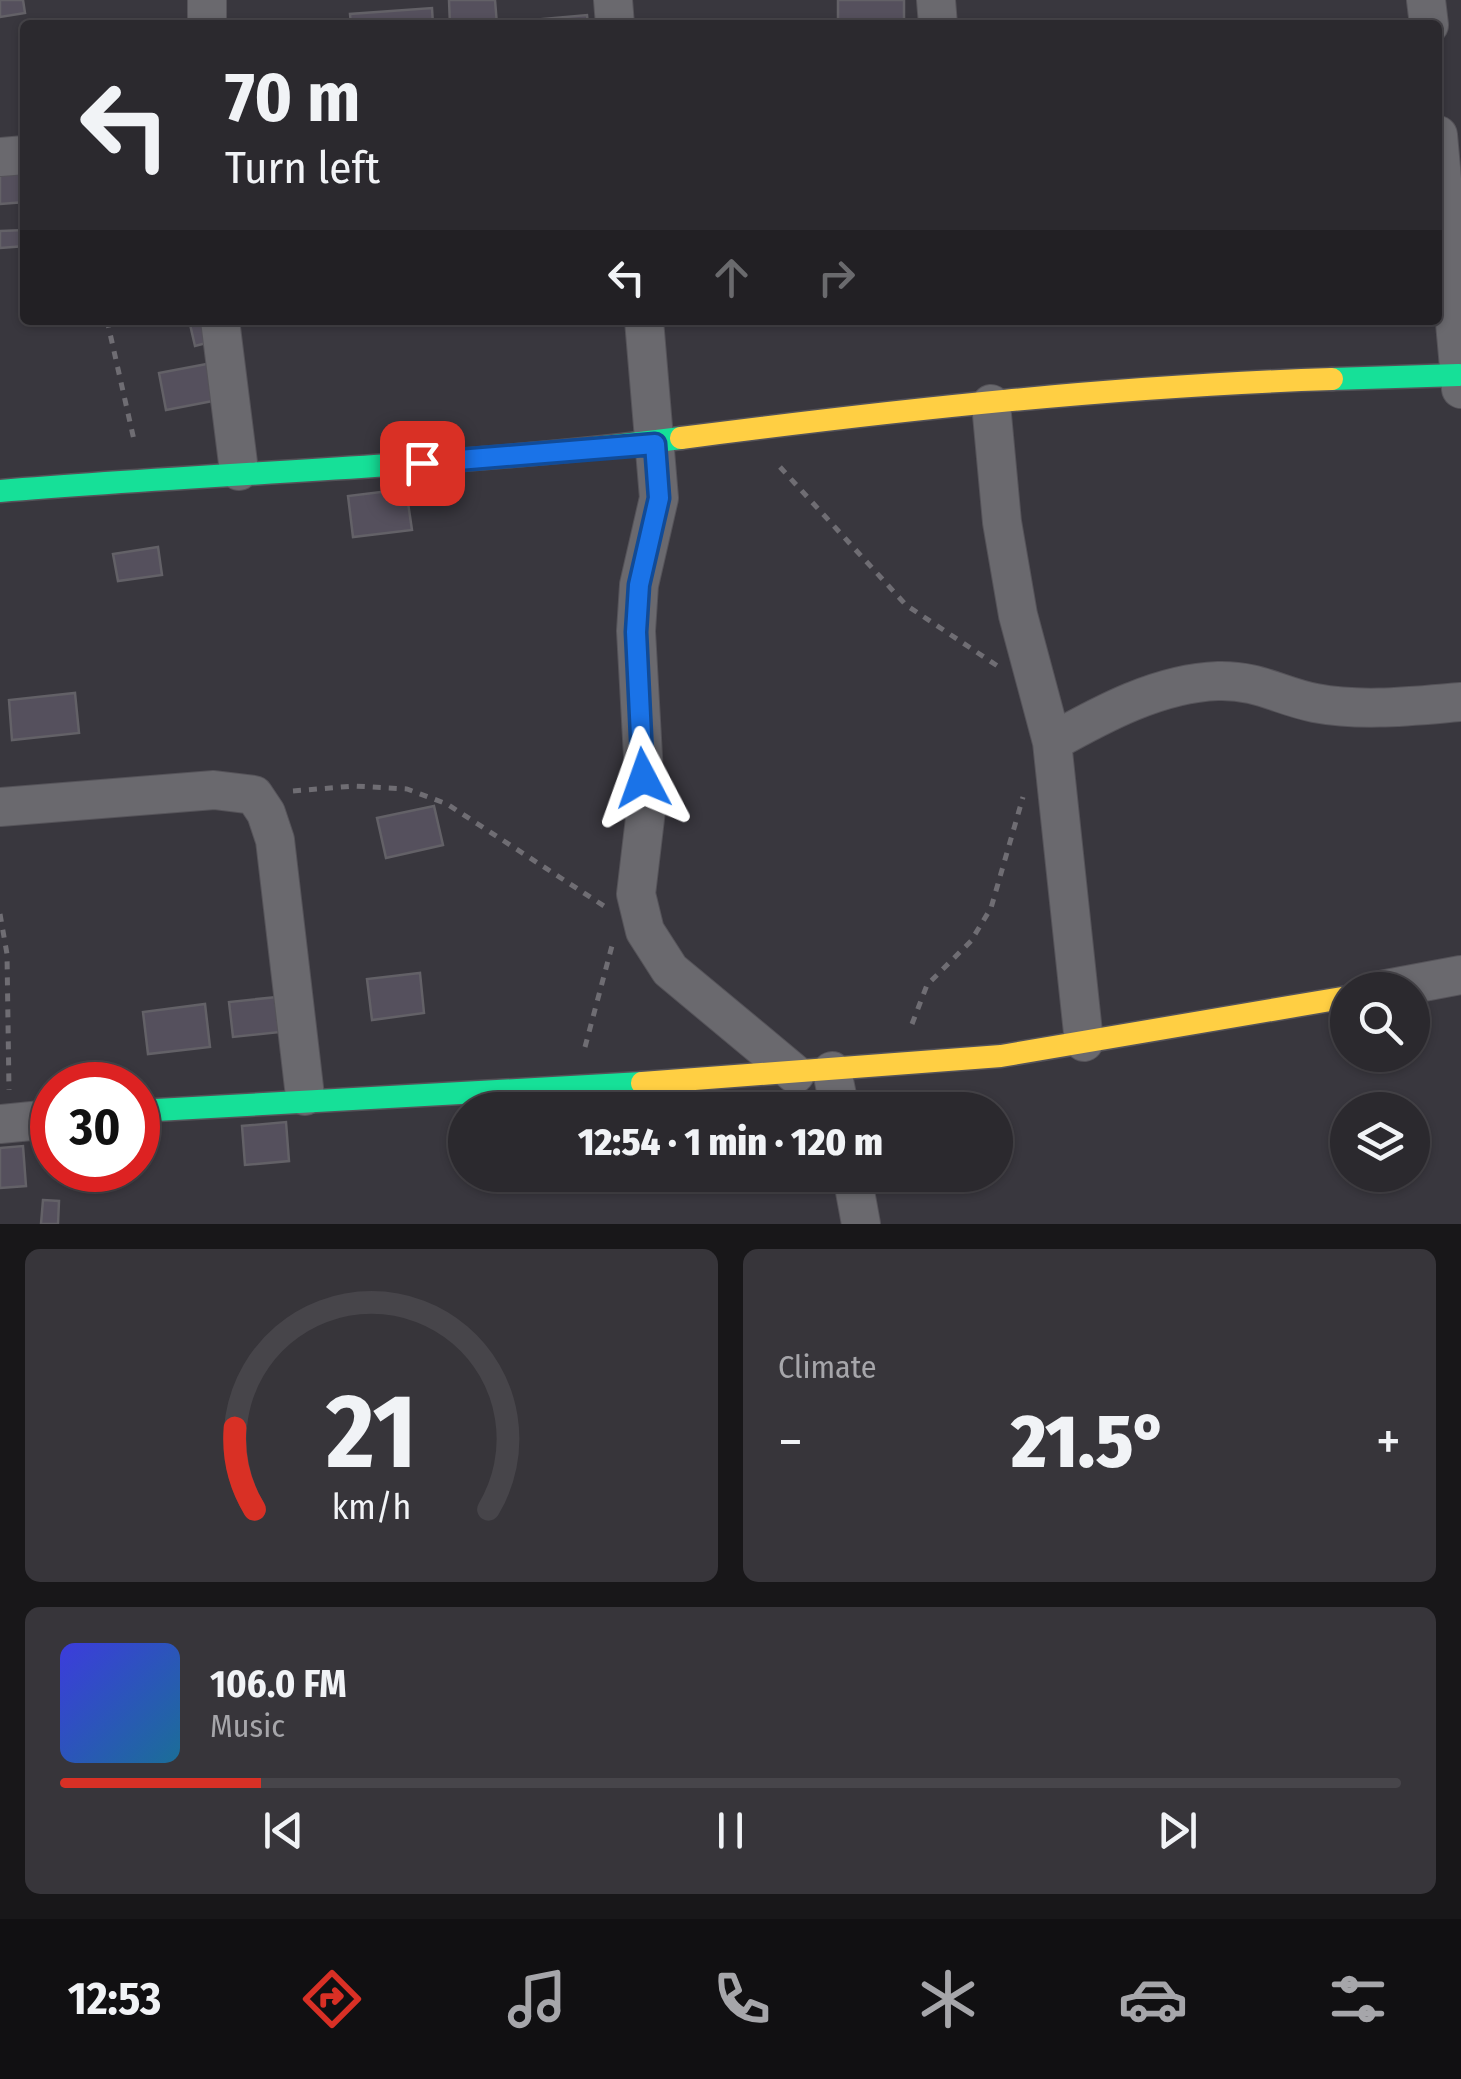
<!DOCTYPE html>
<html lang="en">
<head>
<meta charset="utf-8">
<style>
  body { margin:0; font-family:"Fira Sans Condensed",sans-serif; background:#37353a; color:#f1f3f6; height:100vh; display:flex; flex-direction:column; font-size:38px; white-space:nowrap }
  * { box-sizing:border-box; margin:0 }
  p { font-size:32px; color:#a6a6aa }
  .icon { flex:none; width:55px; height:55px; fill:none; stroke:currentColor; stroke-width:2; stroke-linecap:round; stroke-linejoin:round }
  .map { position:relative; height:1224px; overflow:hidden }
  .panel { display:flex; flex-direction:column; gap:25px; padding:25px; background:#181719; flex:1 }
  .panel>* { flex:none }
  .hud { position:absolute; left:20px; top:20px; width:1422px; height:305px; border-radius:10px; box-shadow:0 2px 8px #0004,0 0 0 2px #47454a; background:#2b292e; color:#f1f3f6; overflow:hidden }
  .controls { position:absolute; left:1330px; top:972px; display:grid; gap:20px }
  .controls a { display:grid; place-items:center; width:100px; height:100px; border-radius:50%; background:#2b292e; box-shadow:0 2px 8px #0004,0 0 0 2px #47454a; font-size:50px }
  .speed { position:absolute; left:30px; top:1062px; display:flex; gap:20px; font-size:50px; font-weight:700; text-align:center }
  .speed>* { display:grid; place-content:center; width:130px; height:130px; border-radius:50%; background:#2b292e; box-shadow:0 2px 8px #0004,0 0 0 2px #47454a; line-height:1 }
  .speed .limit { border:15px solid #d22; background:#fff; color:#111 }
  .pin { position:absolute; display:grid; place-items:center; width:85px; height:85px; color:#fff; margin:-42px; border-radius:20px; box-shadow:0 5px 15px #0006 }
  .me { position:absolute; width:110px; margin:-55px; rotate:356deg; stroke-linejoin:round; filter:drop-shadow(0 0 8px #0008) }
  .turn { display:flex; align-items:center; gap:35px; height:210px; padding:0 40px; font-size:45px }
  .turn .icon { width:130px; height:130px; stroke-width:2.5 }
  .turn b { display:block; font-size:70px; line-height:85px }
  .lanes { display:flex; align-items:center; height:95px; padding:0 40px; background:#0003; justify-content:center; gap:50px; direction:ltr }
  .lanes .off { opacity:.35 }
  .big { font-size:75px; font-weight:800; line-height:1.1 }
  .panel .card { flex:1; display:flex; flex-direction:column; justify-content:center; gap:15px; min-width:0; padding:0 35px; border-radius:15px; background:#37353a }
  .panel .dial { align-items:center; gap:0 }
  .dial svg { height:260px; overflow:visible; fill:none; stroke:#47454a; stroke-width:7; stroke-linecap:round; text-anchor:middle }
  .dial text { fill:#f1f3f6; stroke:none }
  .song { display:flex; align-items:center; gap:30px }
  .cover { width:120px; height:120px; border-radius:15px; background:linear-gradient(135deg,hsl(240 70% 55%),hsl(200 70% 35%)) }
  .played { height:10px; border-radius:5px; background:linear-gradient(90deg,#d93025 15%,#47454a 15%) }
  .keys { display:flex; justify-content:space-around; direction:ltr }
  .heat { display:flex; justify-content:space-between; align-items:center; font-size:55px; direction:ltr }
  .panel .tiles { flex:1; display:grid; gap:25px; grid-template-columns:1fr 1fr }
  .card:last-child { grid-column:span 2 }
  .trip { position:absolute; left:448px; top:1092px; width:565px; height:100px; border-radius:50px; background:#2b292e; box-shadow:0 2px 8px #0004,0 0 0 2px #47454a; font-weight:800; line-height:100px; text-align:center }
  .tabs { display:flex; height:160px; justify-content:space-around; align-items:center; background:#111012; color:#a6a6aa }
  .tabs .icon { width:70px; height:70px }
  .tabs .selected { color:#d93025 }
  .tabs b { font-size:45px; color:#f1f3f6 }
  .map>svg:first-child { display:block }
  .building { fill:#55505d; stroke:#636167; stroke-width:2.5 }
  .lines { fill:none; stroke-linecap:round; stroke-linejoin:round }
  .street-casing { stroke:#555359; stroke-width:40 }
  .fast-casing { stroke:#555359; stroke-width:25 }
  .slow-casing { stroke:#555359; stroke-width:25 }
  .path { stroke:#6f6d73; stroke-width:5; stroke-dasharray:8 8; stroke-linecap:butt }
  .street { stroke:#6a696e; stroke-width:38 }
  .fast { stroke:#16e098; stroke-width:22 }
  .slow { stroke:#ffcf43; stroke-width:22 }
  .route-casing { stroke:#114b97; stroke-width:25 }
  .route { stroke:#1a73e8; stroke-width:18 }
</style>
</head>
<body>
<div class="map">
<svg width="1461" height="1224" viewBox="0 0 1461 1224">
  <rect width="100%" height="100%" fill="#39373e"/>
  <!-- building -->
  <path class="building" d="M0 0H23L25 13 0 17Z
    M449 0H495L497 25H450Z
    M838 0H904V25H838Z
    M432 8 433 25H351L350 14Z
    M587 15 588 25H533V20Z
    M25 168V202L0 204V170Z
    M25 230V246L0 248V231Z
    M189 320H205L210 342 195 346Z
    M212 363 218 400 166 410 159 373Z
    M406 489 412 530 353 537 348 496Z
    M158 547 162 575 118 581 113 554Z
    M75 693 79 733 12 740 9 700Z
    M434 806 443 845 386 858 377 818Z
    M420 973 424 1013 372 1020 367 979Z
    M286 996 290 1031 233 1037 229 1002Z
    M205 1004 210 1047 148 1054 143 1012Z
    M286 1122 289 1161 245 1165 242 1126Z
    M23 1146 26 1186 0 1188V1148Z
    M43 1200 59 1201 58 1224H41Z"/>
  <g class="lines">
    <defs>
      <path id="street" d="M207 0V25
        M613 0 615 25
        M936 0 938 25
        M1426 0 1429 25
        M1438 135 1461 389
        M0 157 25 155
        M220 320 239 471
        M644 320 659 498 639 585 636 631 646 810 636 894 645 931 670 970 795 1074
        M991 404 1002 522 1018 615 1052 742 1084 1042
        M1052 742C1102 714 1159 683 1218 681 1259 680 1279 696 1315 703 1363 712 1412 706 1461 702
        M0 807 214 790 254 795 266 813 275 840 305 1096
        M1381 990 1461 975
        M832 1071 840 1110
        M0 1124 52 1119
        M852 1175 861 1224"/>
      <path id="fast" d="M1332 379 1459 375
        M0 491C227 472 455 467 681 438
        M138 1111 642 1083"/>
      <path id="slow" d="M681 438C897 410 1115 386 1332 379
        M642 1083 1001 1056 1348 997"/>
    </defs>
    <!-- street casing -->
    <use href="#street" class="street-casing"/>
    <!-- fast casing -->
    <use href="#fast" class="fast-casing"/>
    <!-- slow casing -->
    <use href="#slow" class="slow-casing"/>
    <!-- path -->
    <path class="path" d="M107 320 134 440
      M780 467 906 605 999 667
      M293 791 354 786 407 789 447 804 604 906
      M0 914 7 954 9 1090
      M912 1024 927 985 971 941 991 908 1023 797
      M585 1047 613 942"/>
    <!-- street -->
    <use href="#street" class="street"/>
    <!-- fast -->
    <use href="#fast" class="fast"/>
    <!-- slow -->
    <use href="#slow" class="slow"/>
  </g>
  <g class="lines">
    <defs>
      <path id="route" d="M422 463 655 444 659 498 639 585 636 632 643 778"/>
    </defs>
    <!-- route casing -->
    <use href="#route" class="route-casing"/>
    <!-- route -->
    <use href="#route" class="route"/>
  </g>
</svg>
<div class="controls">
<a><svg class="icon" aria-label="search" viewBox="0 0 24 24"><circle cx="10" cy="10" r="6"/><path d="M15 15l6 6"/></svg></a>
<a><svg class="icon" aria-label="layers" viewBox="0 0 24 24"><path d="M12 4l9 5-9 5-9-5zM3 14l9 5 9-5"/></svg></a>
</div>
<div class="speed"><div class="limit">30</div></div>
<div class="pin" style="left:422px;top:463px;background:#d93025"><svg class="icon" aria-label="arrive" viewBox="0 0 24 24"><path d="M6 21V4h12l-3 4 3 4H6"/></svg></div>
<svg class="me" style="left:643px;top:778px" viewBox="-20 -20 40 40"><path d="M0-17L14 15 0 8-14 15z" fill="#1a73e8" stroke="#fff" stroke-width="4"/></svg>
<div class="trip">12:54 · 1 min · 120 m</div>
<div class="hud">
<div class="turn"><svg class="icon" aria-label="left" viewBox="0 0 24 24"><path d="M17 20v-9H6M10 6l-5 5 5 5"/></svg><div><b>70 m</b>Turn left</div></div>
<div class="lanes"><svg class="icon" aria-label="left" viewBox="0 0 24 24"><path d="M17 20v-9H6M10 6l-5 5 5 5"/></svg><svg class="icon off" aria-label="ahead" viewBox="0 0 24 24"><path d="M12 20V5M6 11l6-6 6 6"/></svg><svg class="icon off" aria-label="right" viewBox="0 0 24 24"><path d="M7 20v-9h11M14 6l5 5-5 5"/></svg></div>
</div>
</div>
<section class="panel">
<div class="tiles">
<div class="card dial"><svg viewBox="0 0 100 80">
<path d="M14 69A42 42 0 1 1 86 69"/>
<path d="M14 69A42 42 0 0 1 8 44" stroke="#d93025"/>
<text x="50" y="56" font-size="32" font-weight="700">21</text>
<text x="50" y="72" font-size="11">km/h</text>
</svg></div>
<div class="card"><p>Climate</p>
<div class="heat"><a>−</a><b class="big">21.5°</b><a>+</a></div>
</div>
<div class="card">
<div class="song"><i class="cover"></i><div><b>106.0 FM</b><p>Music</p></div></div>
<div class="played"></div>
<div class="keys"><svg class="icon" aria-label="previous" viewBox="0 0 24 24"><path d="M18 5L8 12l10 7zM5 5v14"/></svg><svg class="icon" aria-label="pause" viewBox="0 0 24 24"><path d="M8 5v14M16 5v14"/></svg><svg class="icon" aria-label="next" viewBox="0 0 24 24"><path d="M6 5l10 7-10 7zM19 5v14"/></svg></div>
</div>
</div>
</section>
<nav class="tabs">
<b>12:53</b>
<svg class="icon selected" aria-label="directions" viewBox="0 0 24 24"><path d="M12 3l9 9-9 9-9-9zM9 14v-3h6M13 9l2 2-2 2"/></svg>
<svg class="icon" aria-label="music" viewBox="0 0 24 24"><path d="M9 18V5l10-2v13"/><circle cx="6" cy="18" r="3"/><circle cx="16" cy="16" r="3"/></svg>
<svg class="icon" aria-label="phone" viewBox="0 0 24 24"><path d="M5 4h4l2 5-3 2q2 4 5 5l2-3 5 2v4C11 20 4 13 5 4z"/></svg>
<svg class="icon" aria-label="climate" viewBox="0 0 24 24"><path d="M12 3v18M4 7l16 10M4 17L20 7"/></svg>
<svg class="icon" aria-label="car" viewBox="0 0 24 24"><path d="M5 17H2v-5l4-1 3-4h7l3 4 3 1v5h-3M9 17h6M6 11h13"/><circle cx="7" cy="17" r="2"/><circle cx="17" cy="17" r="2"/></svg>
<svg class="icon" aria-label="filters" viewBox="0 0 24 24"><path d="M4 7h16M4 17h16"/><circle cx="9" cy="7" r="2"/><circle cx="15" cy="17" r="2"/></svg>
</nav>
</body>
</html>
